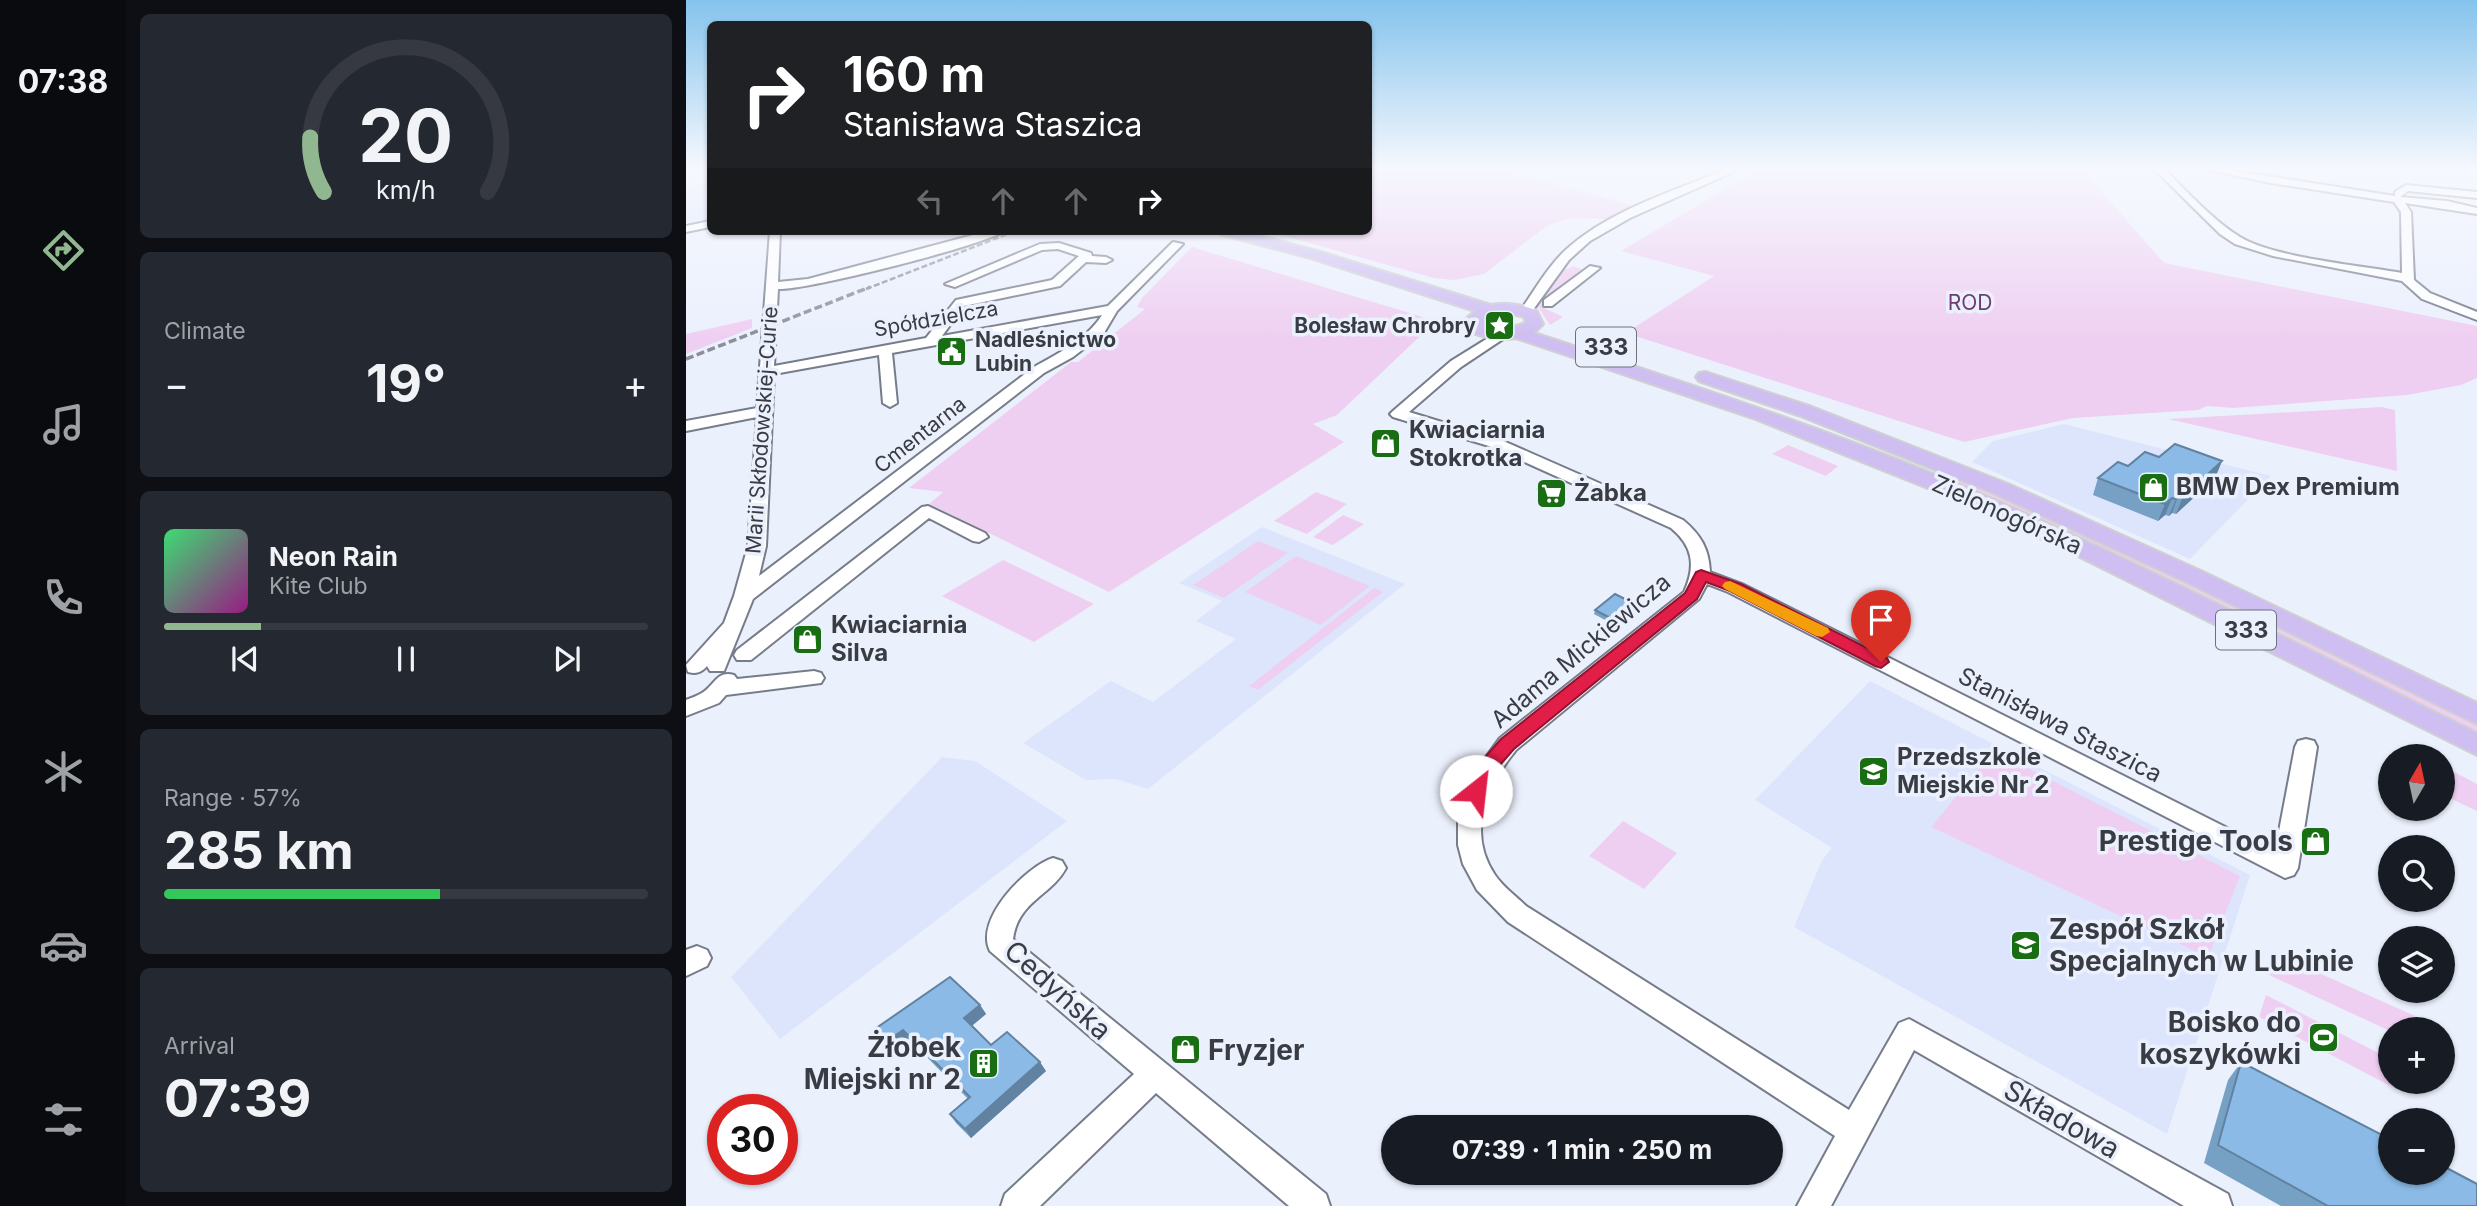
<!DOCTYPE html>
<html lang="en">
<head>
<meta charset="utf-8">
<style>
  body { margin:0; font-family:Inter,sans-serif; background:#242831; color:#f1f3f6; height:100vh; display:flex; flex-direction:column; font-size:26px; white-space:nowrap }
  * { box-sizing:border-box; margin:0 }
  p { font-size:23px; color:#9ea1a6 }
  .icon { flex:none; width:38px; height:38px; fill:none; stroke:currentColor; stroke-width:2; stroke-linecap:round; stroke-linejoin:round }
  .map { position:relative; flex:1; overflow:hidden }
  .sheet { display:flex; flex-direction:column; gap:14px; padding:14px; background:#0d0f14; width:560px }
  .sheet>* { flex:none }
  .guide { position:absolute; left:21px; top:21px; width:665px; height:214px; border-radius:10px; box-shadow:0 2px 5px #0004; background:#202124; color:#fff; overflow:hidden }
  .needle { width:46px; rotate:9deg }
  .fabs { position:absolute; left:1692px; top:744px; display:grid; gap:14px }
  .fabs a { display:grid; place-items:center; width:77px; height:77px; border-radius:50%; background:#171b24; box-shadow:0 2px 5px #0004; font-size:35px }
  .speed { position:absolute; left:21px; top:1094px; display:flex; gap:14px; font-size:35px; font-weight:700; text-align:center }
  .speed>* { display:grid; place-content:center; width:91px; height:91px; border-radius:50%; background:#171b24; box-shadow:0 2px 5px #0004; line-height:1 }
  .speed .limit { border:10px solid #d22; background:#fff; color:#111 }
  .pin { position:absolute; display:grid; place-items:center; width:60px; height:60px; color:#fff; margin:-72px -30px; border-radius:50% 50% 50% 0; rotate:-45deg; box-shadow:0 0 7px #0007 }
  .pin .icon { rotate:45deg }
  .me { position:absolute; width:77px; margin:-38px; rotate:29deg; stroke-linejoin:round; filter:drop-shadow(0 0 5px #0008) }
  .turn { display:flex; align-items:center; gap:24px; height:147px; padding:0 21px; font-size:32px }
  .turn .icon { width:91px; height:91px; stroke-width:2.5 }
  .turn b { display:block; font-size:49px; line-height:60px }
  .lanes { display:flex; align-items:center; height:66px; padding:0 21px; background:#0003; justify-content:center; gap:35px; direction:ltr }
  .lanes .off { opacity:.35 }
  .big { font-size:52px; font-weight:700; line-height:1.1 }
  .sheet .tile { flex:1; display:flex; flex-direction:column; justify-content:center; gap:10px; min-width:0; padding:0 24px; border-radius:10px; background:#242831 }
  .sheet .dial { align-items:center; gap:0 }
  .dial svg { height:182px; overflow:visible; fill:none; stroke:#363941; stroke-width:7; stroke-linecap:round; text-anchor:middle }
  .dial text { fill:#f1f3f6; stroke:none }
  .song { display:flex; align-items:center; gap:21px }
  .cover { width:84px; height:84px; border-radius:10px; background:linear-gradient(135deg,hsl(140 70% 55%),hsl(310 70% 35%)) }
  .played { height:7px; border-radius:4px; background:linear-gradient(90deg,#90b790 20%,#363941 20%) }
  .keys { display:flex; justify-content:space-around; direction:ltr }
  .heat { display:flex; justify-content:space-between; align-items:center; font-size:38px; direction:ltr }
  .charge { height:10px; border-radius:5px; background:linear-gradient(90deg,#34c759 57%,#363941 0) }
  .trip { position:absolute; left:695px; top:1115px; width:402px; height:70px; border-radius:35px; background:#171b24; box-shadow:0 2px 5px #0004; font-weight:700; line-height:70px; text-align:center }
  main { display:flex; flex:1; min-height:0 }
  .tabs { display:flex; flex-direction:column; width:126px; justify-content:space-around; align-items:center; background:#090b0e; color:#9ea1a6 }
  .tabs .icon { width:49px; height:49px }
  .tabs .on { color:#90b790 }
  .tabs b { font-size:32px; color:#f1f3f6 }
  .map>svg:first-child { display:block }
  .built { fill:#dde5fd }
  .green { fill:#efcff1 }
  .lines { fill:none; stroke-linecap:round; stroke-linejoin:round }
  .minor-casing { stroke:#777c8a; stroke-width:4 }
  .major-casing { stroke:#d0d0d2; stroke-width:4 }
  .minor { fill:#fff; fill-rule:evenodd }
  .major { fill:#cebef1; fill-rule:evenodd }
  .rail-far1 { stroke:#8c8f99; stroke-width:2.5; stroke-dasharray:6 2.5; stroke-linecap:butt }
  .rail { stroke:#8c8f99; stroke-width:3.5; stroke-dasharray:8 3.5; stroke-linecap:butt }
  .wall { fill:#77a0c5 }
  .shaded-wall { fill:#6182a0 }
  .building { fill:#8abae5; stroke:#6182a0; stroke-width:2 }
  .route { fill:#e11d48; stroke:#92132f; stroke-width:2 }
  .slow { fill:#f59e0b }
  .labels { text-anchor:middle; stroke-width:7; stroke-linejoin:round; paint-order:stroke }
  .far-park-label { font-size:21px; fill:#703b75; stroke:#ebf0fd }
  .far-street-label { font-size:21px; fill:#3a3c43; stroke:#ebf0fd }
  .far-poi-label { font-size:21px; font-weight:bold; fill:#3a3c43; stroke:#ebf0fd; text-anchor:end }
  .shield { fill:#ebf0fd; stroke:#6f727b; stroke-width:2 }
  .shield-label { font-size:23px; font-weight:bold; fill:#3a3c43 }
  .poi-label { font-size:24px; font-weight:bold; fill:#3a3c43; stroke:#ebf0fd; text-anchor:start }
  .street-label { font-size:24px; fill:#3a3c43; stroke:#ebf0fd }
  .near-poi-label { font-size:28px; font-weight:bold; fill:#3a3c43; stroke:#ebf0fd; text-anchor:end }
  .near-street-label { font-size:28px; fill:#3a3c43; stroke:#ebf0fd }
</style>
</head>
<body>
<main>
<nav class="tabs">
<b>07:38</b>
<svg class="icon on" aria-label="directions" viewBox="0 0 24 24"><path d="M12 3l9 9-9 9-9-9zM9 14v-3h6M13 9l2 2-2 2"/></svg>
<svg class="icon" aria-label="music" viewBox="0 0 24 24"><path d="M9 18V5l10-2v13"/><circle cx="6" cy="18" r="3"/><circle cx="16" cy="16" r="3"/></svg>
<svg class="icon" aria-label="phone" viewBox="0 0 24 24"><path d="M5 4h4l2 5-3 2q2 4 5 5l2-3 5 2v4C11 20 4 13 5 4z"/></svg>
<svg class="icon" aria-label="climate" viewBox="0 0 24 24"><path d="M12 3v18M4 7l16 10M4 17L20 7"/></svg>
<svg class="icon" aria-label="car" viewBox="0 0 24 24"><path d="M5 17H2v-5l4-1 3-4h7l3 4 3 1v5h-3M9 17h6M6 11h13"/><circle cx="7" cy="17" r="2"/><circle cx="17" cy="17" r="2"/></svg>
<svg class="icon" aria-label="filters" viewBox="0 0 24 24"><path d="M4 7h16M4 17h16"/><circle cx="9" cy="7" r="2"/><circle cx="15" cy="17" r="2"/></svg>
</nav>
<section class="sheet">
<div class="tile dial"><svg viewBox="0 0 100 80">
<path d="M14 69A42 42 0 1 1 86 69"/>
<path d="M14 69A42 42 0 0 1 8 45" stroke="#90b790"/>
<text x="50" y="56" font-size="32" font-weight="700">20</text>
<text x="50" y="72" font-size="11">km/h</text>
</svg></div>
<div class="tile"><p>Climate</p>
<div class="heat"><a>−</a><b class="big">19°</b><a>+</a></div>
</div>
<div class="tile">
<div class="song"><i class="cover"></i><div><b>Neon Rain</b><p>Kite Club</p></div></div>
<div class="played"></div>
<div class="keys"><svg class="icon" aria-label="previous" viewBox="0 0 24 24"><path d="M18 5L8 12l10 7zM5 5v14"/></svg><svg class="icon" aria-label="pause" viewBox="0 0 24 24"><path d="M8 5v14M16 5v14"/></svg><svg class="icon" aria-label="next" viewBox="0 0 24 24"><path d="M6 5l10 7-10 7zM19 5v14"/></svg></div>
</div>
<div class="tile"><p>Range · 57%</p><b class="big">285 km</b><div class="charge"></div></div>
<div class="tile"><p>Arrival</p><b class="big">07:39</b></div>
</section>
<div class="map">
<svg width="1791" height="1206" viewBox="0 0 1791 1206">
  <rect width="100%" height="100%" fill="#ebf0fd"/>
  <!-- built -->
  <path class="built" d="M24 183V219L0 223V186Z
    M1378 424 1585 476 1504 559 1286 462 1307 441Z
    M576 527 719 584 462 789 430 779 400 780 337 743 425 681 467 702 550 639 510 621 536 601 493 583Z
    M1184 681 1564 875 1481 1134 1108 927 1136 860 1146 848 1069 800Z
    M256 757 289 761 381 821 94 1039 45 977Z"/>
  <!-- green -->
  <path class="green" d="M683 169H813L946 205 921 219 884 218 862 225 798 274 768 280 748 278 581 231H682Z
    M1073 169H1396L1478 263 1791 326V378L1775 385 1721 395 1547 408 1521 406 1512 410 1387 418 1278 442 940 333 1028 276 935 251Z
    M506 247 750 321 651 415 627 424 658 442 423 592 252 508 241 506 257 492 223 488 385 362H392L459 309 451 307 456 298Z
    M888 266 899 271 856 307 877 317 864 325 852 307 877 270Z
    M66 319V328L0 354V334Z
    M1696 407 1709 410 1711 471 1482 419Z
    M1102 445 1152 466 1140 476 1086 454Z
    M1269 474 1340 504 1791 722V742L1258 482Z
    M630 492 661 504 621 534 588 521Z
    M657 515 678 524 647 545 627 537Z
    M572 541 602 553 538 598 507 585Z
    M610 556 684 586 635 625 559 592Z
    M317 560 408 604 348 642 256 596Z
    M688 588 697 592 572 690 563 686Z
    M1308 751 1554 876 1522 957 1245 827Z
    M1757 766 1791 784V811L1757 795Z
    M937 821 991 853 958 889 903 856Z
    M1588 953 1729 1016 1728 1029 1704 1031 1583 975Z
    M1580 995 1704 1059V1082H1714L1712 1090 1573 1017Z"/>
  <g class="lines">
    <defs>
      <path id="minor" d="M1041 169H1054L944 218 904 241 883 260 844 314H836L834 311C849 290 863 264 883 247 927 209 988 191 1041 169Z
        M1468 169H1478C1502 192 1526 220 1554 237 1585 257 1676 266 1716 273L1715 212 1708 202 1585 183 1518 169H1537L1709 196V192L1720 185 1791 192V198L1722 191 1714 197 1761 201 1791 208V214L1719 203 1725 212 1728 280 1744 293 1791 312V320L1736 299 1716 281 1587 256 1549 244 1534 234Z
        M24 221V227L0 232V226Z
        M84 231H94L92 282 122 279 302 231H318C300 245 118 291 92 289L88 366 240 338 270 300 366 280 393 256 372 249 356 250 269 287 259 284 354 244 373 243 405 253 406 256 420 257 426 260 420 263 400 262 374 286 278 306 256 336 422 306 487 242 497 244 431 311 418 333 387 357 358 373 67 599 38 671H24L21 666C15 673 10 674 2 672L0 665 38 623 48 596 62 546 71 417 0 431V421L71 408ZM416 315C401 339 373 353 348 367L73 576 80 546 88 374 193 355 197 403 204 407 211 403 206 353Z
        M904 266 914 268 866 306H858V300Z
        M815 330 820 331V337L775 367 723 412 815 440 997 520C1015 535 1023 549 1024 572L1056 584 1589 852 1609 747 1612 741 1620 739 1628 741 1631 747 1612 868 1608 875 1599 878 1042 592 1021 584 1013 599 830 750C801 786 780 832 809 875 817 887 830 896 840 906L1163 1110 1213 1023 1223 1019 1542 1194 1546 1206H1498L1228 1050 1145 1206H1111L1149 1136 822 922 791 890 777 864 772 845V810L786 776 814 738 998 592C1010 566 1007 546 985 528L803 446 707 417 704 414 707 411 765 361Z
        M242 506 299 533 302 537 293 542 287 541 243 518 65 660H51L48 655 51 650 236 507Z
        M128 671 135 673 138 678 135 683 40 695 33 703 0 716V700C5 698 11 696 16 693 29 685 31 670 48 675L51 679Z
        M367 858 376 861 380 868C365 896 332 901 327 939L640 1194 644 1206H603L470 1093 354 1206H315L319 1194 448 1074 304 951C288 920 339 867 367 858Z
        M11 946 21 950 25 958 21 966 0 976V950Z"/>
      <path id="major" d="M532 231H555L638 253 805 305C821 302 836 304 851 311L857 324 848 333C993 381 1140 428 1281 488 1454 562 1622 650 1791 733V755L1382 551 1264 497 1067 418 830 338C815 341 801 338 787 333L781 318 789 311 628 259 534 234ZM824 313 838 317 840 323 820 329 800 326 798 319 810 314Z
        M1019 372 1126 407 1322 484 1515 571 1791 703V724L1498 581 1307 493 1112 415 1013 381 1010 377 1013 373Z"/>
    </defs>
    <!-- minor casing -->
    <use href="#minor" class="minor-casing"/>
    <!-- major casing -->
    <use href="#major" class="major-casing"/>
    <!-- minor -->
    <use href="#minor" class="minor"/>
    <!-- major -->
    <use href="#major" class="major"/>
    <!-- rail-far1 -->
    <path class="rail-far1" d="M180 289 329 231"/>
    <!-- rail -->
    <path class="rail" d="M0 359 184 287"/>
  </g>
  <!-- wall -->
  <path class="wall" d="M1473 457 1536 461 1529 478 1490 514 1486 513 1483 516 1479 515 1472 521 1407 495 1412 478 1442 466Z
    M879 488V493L865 500 852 493V489Z
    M909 610 953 611 932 627 908 614Z
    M294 1005 300 1014 286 1026 305 1045 360 1071 285 1138 270 1123 264 1114 282 1099 223 1039 204 1054 186 1031Z
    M1555 1062 1791 1206H1595L1518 1163 1542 1080Z"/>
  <!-- shaded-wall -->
  <path class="shaded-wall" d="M1536 461 1529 478 1490 514 1497 497Z
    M879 488V493L865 500V496Z
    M1492 496 1486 513 1483 516 1490 499Z
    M1486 498 1479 515 1472 521 1479 504Z
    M953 606V611L932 627V622Z
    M294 1005 300 1014 284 1027 278 1018Z
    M217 1030 223 1039 204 1054 197 1044Z
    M354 1062 360 1071 285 1138 279 1129Z"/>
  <!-- building -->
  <path class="building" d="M1489 444 1536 461 1497 497 1492 496 1490 499 1486 498 1479 504 1412 478 1432 462 1442 466 1459 452 1473 457Z
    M866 481 879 488 865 496 852 489Z
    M929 594 953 606 932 622 909 610Z
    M264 977 294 1005 278 1018 305 1045 321 1032 354 1062 279 1129 264 1114 284 1097 217 1030 197 1044 186 1031Z
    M1555 1062 1704 1139V1172H1757V1166L1791 1184V1206H1642L1532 1145Z"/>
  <!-- sky -->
  <linearGradient id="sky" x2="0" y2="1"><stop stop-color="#85c3ec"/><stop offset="0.5" stop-color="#f6f8fe"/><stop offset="1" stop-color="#f6f8fe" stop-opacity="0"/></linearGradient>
  <rect width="1791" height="338" fill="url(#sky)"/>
  <!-- route -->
  <path class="route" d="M1015 570 1055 584 1201 658 1203 662 1195 668 1189 666 1044 591 1020 582 1011 599 828 749 814 765 797 796 790 799 783 796 780 791 800 756 815 739 999 593 1010 572Z"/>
  <!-- slow -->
  <path class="slow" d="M1044 581 1142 628 1144 632 1136 637 1130 636 1039 589 1036 586 1039 582Z"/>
  <!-- icons -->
  <defs>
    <symbol id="sight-square" viewBox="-11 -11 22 22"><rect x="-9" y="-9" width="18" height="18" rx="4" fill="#196d13" stroke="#ebf0fd"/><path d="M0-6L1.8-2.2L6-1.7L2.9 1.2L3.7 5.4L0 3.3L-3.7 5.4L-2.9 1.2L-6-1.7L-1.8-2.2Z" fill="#fff"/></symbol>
    <symbol id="civic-square" viewBox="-11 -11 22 22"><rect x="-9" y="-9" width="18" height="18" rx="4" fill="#196d13" stroke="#ebf0fd"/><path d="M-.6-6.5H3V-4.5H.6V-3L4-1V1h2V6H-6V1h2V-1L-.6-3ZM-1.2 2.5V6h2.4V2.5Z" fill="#fff"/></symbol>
    <symbol id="shop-square" viewBox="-11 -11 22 22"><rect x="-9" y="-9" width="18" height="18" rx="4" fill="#196d13" stroke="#ebf0fd"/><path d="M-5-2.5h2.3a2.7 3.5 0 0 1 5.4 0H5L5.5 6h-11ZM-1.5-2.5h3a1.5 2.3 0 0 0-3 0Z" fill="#fff"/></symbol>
    <symbol id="supermarket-square" viewBox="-11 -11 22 22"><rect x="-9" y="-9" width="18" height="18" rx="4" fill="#196d13" stroke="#ebf0fd"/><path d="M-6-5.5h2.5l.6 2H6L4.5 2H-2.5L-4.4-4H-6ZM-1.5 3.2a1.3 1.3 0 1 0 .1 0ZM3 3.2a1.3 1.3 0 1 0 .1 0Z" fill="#fff"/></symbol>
    <symbol id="school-square" viewBox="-11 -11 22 22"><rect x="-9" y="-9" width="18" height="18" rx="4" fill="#196d13" stroke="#ebf0fd"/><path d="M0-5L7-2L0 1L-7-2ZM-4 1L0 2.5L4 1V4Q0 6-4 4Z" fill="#fff"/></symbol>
    <symbol id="stadium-square" viewBox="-11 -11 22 22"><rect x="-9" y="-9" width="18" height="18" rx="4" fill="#196d13" stroke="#ebf0fd"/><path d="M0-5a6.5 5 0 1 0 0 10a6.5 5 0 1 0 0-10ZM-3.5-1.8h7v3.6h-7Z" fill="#fff"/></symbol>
    <symbol id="building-square" viewBox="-11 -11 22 22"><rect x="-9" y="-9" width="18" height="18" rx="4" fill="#196d13" stroke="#ebf0fd"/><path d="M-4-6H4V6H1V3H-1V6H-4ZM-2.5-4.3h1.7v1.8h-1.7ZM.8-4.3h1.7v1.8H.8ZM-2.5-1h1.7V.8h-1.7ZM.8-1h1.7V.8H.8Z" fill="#fff"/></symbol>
  </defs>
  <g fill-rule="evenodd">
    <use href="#sight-square" x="796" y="308" width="35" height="35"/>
    <use href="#civic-square" x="248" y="334" width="35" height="35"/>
    <use href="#shop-square" x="682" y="426" width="35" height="35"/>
    <use href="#shop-square" x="1450" y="470" width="35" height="35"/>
    <use href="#supermarket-square" x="848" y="476" width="35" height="35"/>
    <use href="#shop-square" x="104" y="622" width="35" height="35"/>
    <use href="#school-square" x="1170" y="754" width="35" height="35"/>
    <use href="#shop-square" x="1612" y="824" width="35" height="35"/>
    <use href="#school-square" x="1322" y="928" width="35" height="35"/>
    <use href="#stadium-square" x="1620" y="1020" width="35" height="35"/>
    <use href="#shop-square" x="482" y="1032" width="35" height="35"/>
    <use href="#building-square" x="280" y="1046" width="35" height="35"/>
  </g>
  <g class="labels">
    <!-- far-park labels -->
    <g class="far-park-label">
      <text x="1284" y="310">ROD</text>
    </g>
    <!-- far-street labels -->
    <g class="far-street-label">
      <text transform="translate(250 319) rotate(-10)" y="7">Spółdzielcza</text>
      <text transform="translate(76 430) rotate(-86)" y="7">Marii Skłodowskiej-Curie</text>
      <text transform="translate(234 435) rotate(-38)" y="7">Cmentarna</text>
    </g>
    <!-- far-poi labels -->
    <g class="far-poi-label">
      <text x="790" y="333">Bolesław Chrobry</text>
      <text x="289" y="347" text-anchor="start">Nadleśnictwo<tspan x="289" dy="24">Lubin</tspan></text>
    </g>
    <!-- shield labels -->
    <g class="shield">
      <rect x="890" y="327.5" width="60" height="39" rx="5"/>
      <rect x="1530" y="610.5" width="60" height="39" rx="5"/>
    </g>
    <g class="shield-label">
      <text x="920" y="355">333</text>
      <text x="1560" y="638">333</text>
    </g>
    <!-- poi labels -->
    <g class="poi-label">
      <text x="723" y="438">Kwiaciarnia<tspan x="723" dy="28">Stokrotka</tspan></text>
      <text x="1490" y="495">BMW Dex Premium</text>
      <text x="888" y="501">Żabka</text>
      <text x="145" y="633">Kwiaciarnia<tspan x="145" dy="28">Silva</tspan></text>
      <text x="1211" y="765">Przedszkole<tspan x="1211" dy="28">Miejskie Nr 2</tspan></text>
    </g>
    <!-- street labels -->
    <g class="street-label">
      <text transform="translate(1321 515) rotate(24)" y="8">Zielonogórska</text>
      <text transform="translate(895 651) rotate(-40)" y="8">Adama Mickiewicza</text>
      <text transform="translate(1374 725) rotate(27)" y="8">Stanisława Staszica</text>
    </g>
    <!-- near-poi labels -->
    <g class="near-poi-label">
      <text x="1607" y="851">Prestige Tools</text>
      <text x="1363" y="939" text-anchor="start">Zespół Szkół<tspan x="1363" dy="32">Specjalnych w Lubinie</tspan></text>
      <text x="1615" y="1032">Boisko do<tspan x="1615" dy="32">koszykówki</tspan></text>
      <text x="275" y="1057">Żłobek<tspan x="275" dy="32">Miejski nr 2</tspan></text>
      <text x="522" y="1060" text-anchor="start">Fryzjer</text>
    </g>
    <!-- near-street labels -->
    <g class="near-street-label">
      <text transform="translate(372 990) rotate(42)" y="10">Cedyńska</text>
      <text transform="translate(1376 1119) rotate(30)" y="10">Składowa</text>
    </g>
  </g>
</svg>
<div class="fabs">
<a><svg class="needle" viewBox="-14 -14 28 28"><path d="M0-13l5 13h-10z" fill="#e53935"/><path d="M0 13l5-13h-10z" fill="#9ea1a6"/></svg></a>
<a><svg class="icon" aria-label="search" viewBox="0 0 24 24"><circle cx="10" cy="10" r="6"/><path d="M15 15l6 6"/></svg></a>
<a><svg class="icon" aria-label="layers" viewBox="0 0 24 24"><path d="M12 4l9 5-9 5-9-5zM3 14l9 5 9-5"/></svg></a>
<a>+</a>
<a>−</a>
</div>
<div class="speed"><div class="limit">30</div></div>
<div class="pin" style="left:1195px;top:662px;background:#d93025"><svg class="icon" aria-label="arrive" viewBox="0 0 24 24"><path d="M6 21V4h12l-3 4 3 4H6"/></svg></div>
<svg class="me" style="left:790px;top:791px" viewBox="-20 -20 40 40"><circle r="19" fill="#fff"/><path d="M0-13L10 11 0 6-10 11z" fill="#e11d48"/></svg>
<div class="trip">07:39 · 1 min · 250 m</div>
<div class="guide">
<div class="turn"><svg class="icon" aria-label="right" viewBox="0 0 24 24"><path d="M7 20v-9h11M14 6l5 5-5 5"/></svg><div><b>160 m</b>Stanisława Staszica</div></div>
<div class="lanes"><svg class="icon off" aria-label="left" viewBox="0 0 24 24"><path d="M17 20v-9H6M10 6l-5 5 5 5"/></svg><svg class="icon off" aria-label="ahead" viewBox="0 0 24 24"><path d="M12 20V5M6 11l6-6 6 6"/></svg><svg class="icon off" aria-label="ahead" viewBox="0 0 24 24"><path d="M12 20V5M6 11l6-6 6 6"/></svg><svg class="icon" aria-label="right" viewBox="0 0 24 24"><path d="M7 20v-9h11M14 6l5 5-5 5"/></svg></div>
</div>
</div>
</main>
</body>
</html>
